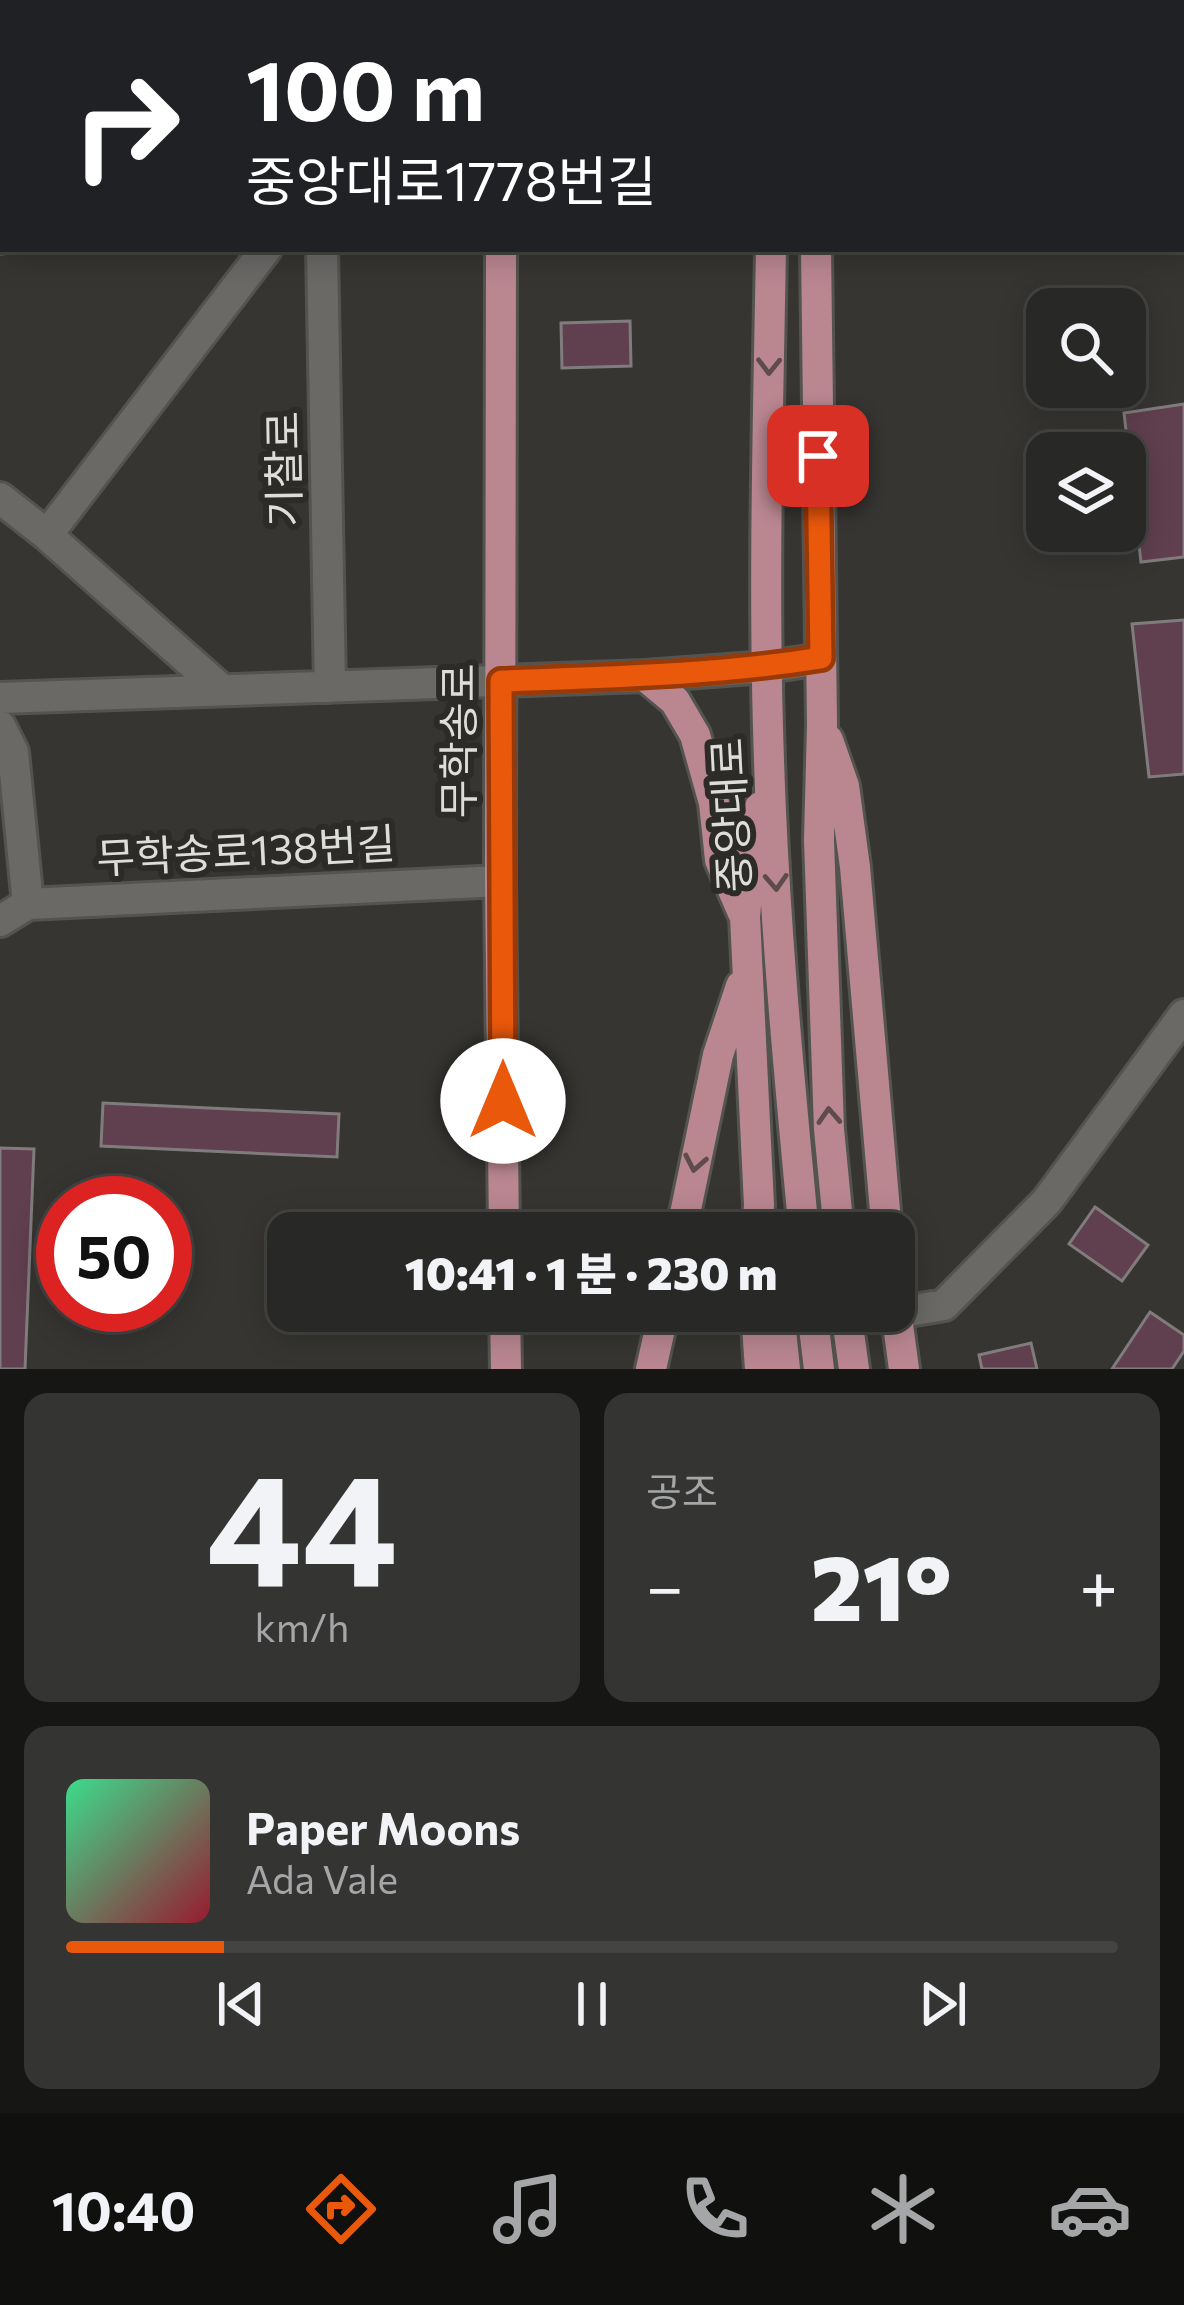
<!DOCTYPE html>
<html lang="ko">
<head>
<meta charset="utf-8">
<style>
  body { margin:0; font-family:Commissioner,"Noto Sans KR",sans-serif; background:#343432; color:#f1f3f6; height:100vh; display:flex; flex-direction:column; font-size:45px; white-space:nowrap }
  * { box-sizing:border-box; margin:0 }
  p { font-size:39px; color:#a5a6a7 }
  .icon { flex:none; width:66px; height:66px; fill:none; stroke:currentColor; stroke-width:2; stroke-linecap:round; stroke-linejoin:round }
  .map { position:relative; height:1369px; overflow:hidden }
  .side { display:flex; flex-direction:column; gap:24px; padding:24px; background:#161615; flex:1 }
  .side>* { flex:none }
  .top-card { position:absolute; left:0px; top:0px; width:1185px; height:252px; box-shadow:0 6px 30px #0003,0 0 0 3px #444443; background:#202124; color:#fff; overflow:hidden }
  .buttons { position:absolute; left:1026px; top:288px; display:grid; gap:24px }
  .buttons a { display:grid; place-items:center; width:120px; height:120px; border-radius:24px; background:#282826; box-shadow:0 6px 30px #0003,0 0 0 3px #444443; font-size:60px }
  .speed { position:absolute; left:36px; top:1176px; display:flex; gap:24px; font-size:60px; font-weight:700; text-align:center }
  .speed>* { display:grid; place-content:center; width:156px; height:156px; border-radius:50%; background:#282826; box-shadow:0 6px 30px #0003,0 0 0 3px #444443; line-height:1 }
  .speed .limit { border:18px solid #d22; background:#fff; color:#111 }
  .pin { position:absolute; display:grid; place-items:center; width:102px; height:102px; color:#fff; margin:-51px; border-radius:24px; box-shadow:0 6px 18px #0006 }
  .me { position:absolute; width:132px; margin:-66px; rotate:0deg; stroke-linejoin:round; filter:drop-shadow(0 0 9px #0008) }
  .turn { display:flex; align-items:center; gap:42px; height:252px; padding:0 48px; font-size:54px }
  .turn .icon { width:156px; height:156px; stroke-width:2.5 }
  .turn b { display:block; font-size:84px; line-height:102px }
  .big { font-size:90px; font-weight:800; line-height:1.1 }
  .side .card { flex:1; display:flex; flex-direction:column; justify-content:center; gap:18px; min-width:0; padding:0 42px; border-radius:24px; background:#343432 }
  .side .dial { align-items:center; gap:0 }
  .dial b { font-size:156px; line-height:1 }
  .song { display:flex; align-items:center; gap:36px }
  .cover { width:144px; height:144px; border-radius:18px; background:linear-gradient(135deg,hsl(150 70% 55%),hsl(350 70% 35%)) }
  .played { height:12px; border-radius:6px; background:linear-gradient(90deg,#ea580c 15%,#444443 15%) }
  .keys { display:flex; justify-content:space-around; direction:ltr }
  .heat { display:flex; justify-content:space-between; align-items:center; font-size:66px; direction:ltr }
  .side .tiles { flex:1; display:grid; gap:24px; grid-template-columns:1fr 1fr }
  .card:last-child { grid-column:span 2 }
  .trip { position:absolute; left:267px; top:1212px; width:648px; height:120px; border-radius:24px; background:#282826; box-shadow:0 6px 30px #0003,0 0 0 3px #444443; font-weight:800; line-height:120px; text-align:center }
  .dock { display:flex; height:192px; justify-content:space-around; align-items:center; background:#10100f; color:#a5a6a7 }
  .dock .icon { width:84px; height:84px }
  .dock .on { color:#ea580c }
  .dock b { font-size:54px; color:#f1f3f6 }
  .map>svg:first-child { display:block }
  .building { fill:#603f4e; stroke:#807c7e; stroke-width:3 }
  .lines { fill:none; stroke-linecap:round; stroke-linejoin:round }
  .minor-casing { stroke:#535350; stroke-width:36 }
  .major-casing { stroke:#535350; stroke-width:36 }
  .minor { stroke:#6a6966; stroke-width:30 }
  .major { stroke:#ba8791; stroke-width:30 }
  .oneway { stroke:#5e4b4d }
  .route-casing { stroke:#983908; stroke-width:30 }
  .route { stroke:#ea580c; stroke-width:21 }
  .labels { text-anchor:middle; stroke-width:12; stroke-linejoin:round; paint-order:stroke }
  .street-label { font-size:42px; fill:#dddddb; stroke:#2c2b28 }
</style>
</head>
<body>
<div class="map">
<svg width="1184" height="1369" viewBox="0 0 1184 1369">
  <rect width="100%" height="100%" fill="#363532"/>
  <!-- building -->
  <path class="building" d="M630 321 631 366 562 368 561 323Z
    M1184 404V557L1141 562 1124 413Z
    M1184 620V774L1149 777 1132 624Z
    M103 1103 339 1114 337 1157 101 1146Z
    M0 1148 34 1149 25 1369H0Z
    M1095 1207 1148 1245 1122 1281 1069 1244Z
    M1150 1312 1184 1335V1351L1172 1369H1112Z
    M1031 1343 1037 1369H982L979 1355Z"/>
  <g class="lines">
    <defs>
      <path id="minor" d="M314 0 315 3
        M971 0 974 3
        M178 3 180 0
        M1182 230 1184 232
        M0 238 3 234
        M322 249 330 687
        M0 498 47 535 222 690
        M47 535 266 249
        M0 698 645 676 768 667 821 659
        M0 726 13 752 28 904
        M0 921 28 904 500 881
        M897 1313 944 1305 1047 1201 1184 1015"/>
      <path id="major" d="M762 0V3
        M814 0V3
        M501 3V0
        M501 249 500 881 504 1233
        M771 249C768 419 763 590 769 760 774 918 789 1076 804 1233
        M816 249 822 724 819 840 829 1129 839 1233
        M645 676 675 701 695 735 714 803 720 860 743 913
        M828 740 844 786 855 867 887 1233
        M681 1233 718 1055 741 986
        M757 1233 759 1205 745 917 750 861 760 807
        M894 1295 904 1369
        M505 1311 506 1369
        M756 1311 760 1369
        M779 1311 785 1369
        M812 1311 819 1369
        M846 1311 854 1369
        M651 1369 664 1311"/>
    </defs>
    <!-- minor casing -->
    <use href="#minor" class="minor-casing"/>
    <!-- major casing -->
    <use href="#major" class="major-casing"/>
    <!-- minor -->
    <use href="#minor" class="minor"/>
    <!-- major -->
    <use href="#major" class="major"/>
  </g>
  <!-- one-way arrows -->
  <defs><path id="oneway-chevron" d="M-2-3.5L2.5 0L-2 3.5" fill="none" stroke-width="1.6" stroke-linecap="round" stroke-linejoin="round" transform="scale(3)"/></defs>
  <g class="oneway">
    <use href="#oneway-chevron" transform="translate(769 366) rotate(91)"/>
    <use href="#oneway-chevron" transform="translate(776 882) rotate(87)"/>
    <use href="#oneway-chevron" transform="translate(829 1116) rotate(-93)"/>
    <use href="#oneway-chevron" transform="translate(695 1163) rotate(101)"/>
  </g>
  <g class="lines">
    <defs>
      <path id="route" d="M503 1101 501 681C608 677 715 675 821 658L818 456"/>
    </defs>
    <!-- route casing -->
    <use href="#route" class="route-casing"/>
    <!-- route -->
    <use href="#route" class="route"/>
  </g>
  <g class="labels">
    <!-- street labels -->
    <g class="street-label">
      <text transform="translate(284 469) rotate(-91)" y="15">기찰로</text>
      <text transform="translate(459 741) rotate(-90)" y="15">무학송로</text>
      <text transform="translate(731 815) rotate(-93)" y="15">중앙대로</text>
      <text transform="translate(246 851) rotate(-3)" y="15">무학송로138번길</text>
    </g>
  </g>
</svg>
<div class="buttons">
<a><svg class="icon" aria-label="search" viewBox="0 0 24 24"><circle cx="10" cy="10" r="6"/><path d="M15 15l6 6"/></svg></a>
<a><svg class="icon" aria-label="layers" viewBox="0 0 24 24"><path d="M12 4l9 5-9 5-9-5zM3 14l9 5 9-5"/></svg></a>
</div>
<div class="speed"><div class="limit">50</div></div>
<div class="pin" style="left:818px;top:456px;background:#d93025"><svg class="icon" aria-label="arrive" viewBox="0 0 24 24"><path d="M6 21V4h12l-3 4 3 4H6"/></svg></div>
<svg class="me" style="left:503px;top:1101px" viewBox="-20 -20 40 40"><circle r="19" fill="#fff"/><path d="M0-13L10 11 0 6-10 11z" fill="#ea580c"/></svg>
<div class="trip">10:41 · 1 분 · 230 m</div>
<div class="top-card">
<div class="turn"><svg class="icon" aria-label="right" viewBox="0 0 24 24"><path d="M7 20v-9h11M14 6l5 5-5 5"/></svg><div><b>100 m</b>중앙대로1778번길</div></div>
</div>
</div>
<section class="side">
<div class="tiles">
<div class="card dial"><b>44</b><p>km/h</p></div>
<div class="card"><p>공조</p>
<div class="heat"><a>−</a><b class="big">21°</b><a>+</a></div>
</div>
<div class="card">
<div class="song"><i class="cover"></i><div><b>Paper Moons</b><p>Ada Vale</p></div></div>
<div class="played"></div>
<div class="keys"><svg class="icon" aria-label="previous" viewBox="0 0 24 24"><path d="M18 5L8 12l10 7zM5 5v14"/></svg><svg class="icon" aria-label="pause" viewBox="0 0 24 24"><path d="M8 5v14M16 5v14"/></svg><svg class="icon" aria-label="next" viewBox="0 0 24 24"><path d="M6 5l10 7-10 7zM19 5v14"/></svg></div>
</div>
</div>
</section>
<nav class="dock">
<b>10:40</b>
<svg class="icon on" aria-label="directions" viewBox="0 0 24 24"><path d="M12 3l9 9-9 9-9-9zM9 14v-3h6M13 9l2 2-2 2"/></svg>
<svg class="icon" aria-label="music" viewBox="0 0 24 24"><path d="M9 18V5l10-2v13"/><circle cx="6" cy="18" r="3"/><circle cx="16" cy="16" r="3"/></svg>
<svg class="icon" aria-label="phone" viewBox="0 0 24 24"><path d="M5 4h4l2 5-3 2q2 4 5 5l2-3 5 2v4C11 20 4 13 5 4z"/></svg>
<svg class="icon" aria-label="climate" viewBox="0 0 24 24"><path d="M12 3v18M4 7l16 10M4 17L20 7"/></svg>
<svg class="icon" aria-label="car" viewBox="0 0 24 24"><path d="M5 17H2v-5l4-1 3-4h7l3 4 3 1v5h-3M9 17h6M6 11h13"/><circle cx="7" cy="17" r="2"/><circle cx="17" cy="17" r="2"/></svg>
</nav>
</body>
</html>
